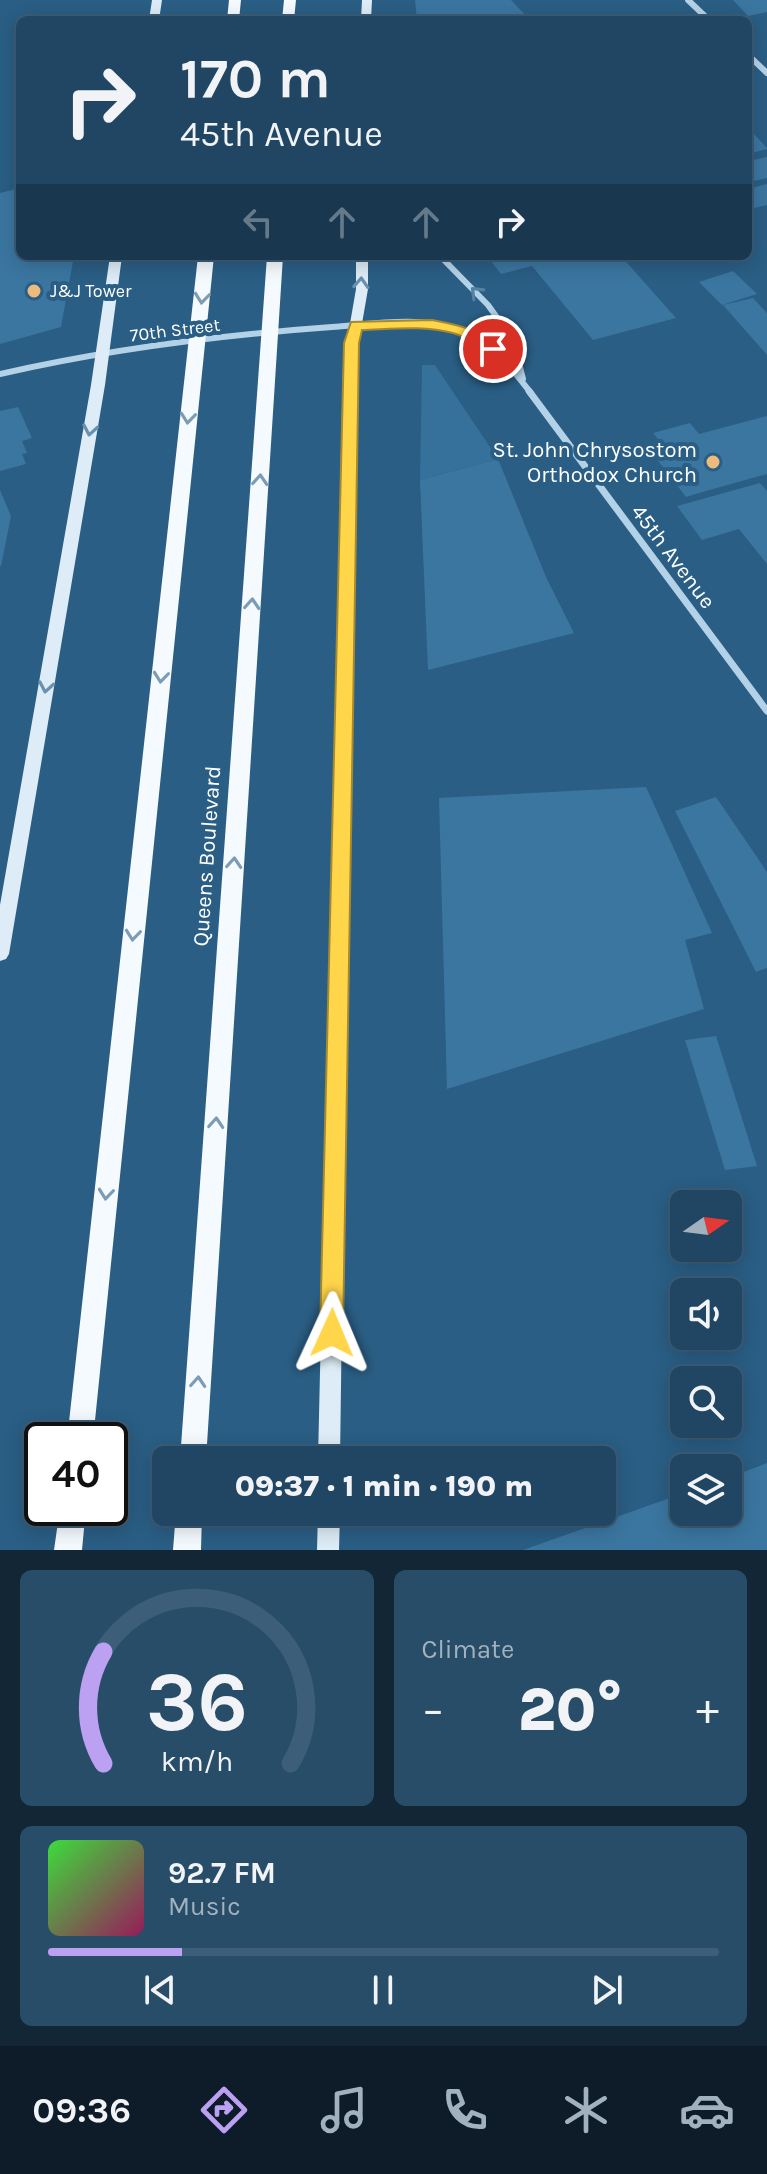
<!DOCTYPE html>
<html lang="en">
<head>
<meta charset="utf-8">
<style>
  body { margin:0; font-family:Karla,sans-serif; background:#284d69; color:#f1f3f6; height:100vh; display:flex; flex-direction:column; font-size:30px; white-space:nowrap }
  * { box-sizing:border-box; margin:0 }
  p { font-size:26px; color:#a2b1be }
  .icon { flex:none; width:44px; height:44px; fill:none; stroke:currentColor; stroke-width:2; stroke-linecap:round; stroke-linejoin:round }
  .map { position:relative; height:1550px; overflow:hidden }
  .side { display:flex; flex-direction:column; gap:20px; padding:20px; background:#122636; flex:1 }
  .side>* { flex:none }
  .banner { position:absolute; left:16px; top:16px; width:736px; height:244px; border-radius:12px; box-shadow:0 4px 20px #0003,0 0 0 2px #3d5e78; background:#204663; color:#f1f3f6; overflow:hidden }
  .needle { width:52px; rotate:76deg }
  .fabs { position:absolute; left:670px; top:1190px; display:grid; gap:16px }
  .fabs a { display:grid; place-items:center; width:72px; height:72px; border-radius:12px; background:#204663; box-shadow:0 4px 20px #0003,0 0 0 2px #3d5e78; font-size:40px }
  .speed { position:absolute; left:24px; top:1422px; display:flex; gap:16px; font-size:40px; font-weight:700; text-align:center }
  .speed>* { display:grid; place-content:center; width:104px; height:104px; border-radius:50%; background:#204663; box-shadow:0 4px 20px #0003,0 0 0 2px #3d5e78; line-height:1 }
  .speed .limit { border:4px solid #111; border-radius:12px; background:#fff; color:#111 }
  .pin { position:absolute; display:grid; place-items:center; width:68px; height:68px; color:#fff; margin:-34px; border:4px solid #fff; border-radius:50%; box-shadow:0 2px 8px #0007 }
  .me { position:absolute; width:88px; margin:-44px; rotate:1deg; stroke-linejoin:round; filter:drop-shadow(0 0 6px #0008) }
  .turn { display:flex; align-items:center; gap:28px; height:168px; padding:0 32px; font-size:36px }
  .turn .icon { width:104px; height:104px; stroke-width:2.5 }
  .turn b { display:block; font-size:56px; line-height:68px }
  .lanes { display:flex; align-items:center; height:76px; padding:0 32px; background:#0003; justify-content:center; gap:40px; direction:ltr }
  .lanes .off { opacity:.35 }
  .big { font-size:60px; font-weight:800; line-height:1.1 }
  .side .card { flex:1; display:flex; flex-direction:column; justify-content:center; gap:12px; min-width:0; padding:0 28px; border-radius:12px; background:#284d69 }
  .side .dial { align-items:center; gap:0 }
  .dial svg { height:208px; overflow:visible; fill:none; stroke:#3d5e78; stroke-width:7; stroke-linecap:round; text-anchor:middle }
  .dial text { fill:#f1f3f6; stroke:none }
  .song { display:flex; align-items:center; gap:24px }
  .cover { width:96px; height:96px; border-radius:12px; background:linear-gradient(135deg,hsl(120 70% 55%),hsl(330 70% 35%)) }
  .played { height:8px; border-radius:4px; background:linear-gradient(90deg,#bca0f2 20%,#3d5e78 20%) }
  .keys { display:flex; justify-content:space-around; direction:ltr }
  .heat { display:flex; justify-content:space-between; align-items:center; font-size:44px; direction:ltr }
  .side .tiles { flex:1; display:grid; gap:20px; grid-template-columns:1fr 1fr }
  .card:last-child { grid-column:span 2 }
  .trip { position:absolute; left:152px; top:1446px; width:464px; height:80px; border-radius:12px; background:#204663; box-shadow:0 4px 20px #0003,0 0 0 2px #3d5e78; font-weight:800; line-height:80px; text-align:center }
  .tabs { display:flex; height:128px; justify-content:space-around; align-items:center; background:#0d1c28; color:#a2b1be }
  .tabs .icon { width:56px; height:56px }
  .tabs .selected { color:#bca0f2 }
  .tabs b { font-size:36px; color:#f1f3f6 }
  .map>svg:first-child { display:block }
  .green { fill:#35719b }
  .building { fill:#3b76a0 }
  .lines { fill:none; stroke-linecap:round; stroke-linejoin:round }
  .street-far1 { stroke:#b4d2e7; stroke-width:6 }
  .street { stroke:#b4d2e7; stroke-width:7 }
  .secondary { fill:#ddecf6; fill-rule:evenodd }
  .primary { fill:#f5fafe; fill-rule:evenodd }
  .oneway { stroke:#6990ac }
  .oneway2 { stroke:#5381a2 }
  .oneway3 { stroke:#7b9cb5 }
  .route { fill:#ffd54a; stroke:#a68a30; stroke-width:2 }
  .poi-dot { fill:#edbc7c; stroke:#2a5e84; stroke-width:3 }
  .labels { text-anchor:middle; stroke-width:8; stroke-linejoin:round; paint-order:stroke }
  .far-poi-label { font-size:18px; fill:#fff; stroke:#2a5e84; text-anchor:start }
  .far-street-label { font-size:18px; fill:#fff; stroke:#2a5e84 }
  .poi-label { font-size:22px; fill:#fff; stroke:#2a5e84; text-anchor:end }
  .street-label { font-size:22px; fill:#fff; stroke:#2a5e84 }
</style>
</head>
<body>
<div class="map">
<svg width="767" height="1550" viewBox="0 0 767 1550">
  <rect width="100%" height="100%" fill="#2a5e84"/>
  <!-- green -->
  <path class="green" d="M422 365H435L498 459 420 480Z"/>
  <!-- building -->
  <path class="building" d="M415 0H511L530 20H467L463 15 417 20Z
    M733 0H767V12L748 16Z
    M752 132 767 148V149L748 154V133Z
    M767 157V178L754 181 748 174V161Z
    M767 184V205L750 209 748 189Z
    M20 188V256H74L61 327 0 344V193Z
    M487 256H621L676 318 593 340 532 266 501 274Z
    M733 271 757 294 722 305 699 282Z
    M753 298 767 313V355L723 305Z
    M18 407 32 438 22 441 27 453 22 454 26 464 0 471V411Z
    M767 416V474L706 491 686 497 649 449 663 445 653 433 690 423 699 434Z
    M498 459 546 577 574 633 428 670 420 480Z
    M760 483 767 491V564L739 529 702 540 677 506Z
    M0 490 11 516 1 566H0Z
    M646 787 712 933 685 940 704 1009 447 1089 439 798Z
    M716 797 767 872V968L756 972 675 811Z
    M716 1036 757 1166 725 1170 685 1040Z
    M767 1463V1550H523L684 1493V1512H728V1478Z"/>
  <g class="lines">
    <!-- street-far1 -->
    <path class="street-far1" d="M688 0 709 20
      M748 55 767 73
      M440 256 488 305 513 340 523 379
      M0 374C109 349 220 335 332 327 373 324 418 316 459 329 491 340 511 368 531 393"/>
    <!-- street -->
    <path class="street" d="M529 391 767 711"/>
    <!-- secondary -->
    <path class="secondary" d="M152 0H162L159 20H149Z
      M362 0H372L371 20H361Z
      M110 256H122L105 385 9 954 6 959 0 961V905L91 385Z
      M356 256H368V289L355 364 340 1460H318L343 364 356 289Z
      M318 1512H340L339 1550H317Z"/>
    <!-- primary -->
    <path class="primary" d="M229 0H241L239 20H227Z
      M284 0H296L294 20H282Z
      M198 256H214L93 1440H67Z
      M267 256H283L206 1460H180Z
      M60 1508H86L82 1550H54Z
      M176 1512H202L201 1550H173Z"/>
  </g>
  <!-- one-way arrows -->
  <defs><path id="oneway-chevron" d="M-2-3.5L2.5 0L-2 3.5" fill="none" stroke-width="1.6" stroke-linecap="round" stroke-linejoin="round" transform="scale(2)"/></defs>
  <g class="oneway">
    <use href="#oneway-chevron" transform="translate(361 283) rotate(-87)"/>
    <use href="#oneway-chevron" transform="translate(90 430) rotate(100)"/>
    <use href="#oneway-chevron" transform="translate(46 687) rotate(100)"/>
  </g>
  <use class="oneway2" href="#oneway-chevron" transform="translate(476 292) rotate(-135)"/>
  <g class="oneway3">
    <use href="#oneway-chevron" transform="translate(202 298) rotate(96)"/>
    <use href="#oneway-chevron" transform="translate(188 418) rotate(96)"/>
    <use href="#oneway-chevron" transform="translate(260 480) rotate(-86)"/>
    <use href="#oneway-chevron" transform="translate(252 604) rotate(-86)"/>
    <use href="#oneway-chevron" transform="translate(161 677) rotate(96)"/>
    <use href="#oneway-chevron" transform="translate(234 863) rotate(-86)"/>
    <use href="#oneway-chevron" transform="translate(133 935) rotate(96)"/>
    <use href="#oneway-chevron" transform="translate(216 1123) rotate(-86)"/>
    <use href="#oneway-chevron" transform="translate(106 1194) rotate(96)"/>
    <use href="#oneway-chevron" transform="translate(198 1382) rotate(-86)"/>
  </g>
  <!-- route -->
  <path class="route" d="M432 320C457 325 482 329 500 349L493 353C479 349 469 337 453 333 424 325 392 329 362 330L359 343 343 1333 340 1341 332 1345 324 1341 320 1333 344 343 351 322Z"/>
  <!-- markers -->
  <g class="poi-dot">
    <circle cx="34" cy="291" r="8"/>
    <circle cx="713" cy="462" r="8"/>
  </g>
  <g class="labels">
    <!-- far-poi labels -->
    <g class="far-poi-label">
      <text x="50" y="297">J&amp;J Tower</text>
    </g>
    <!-- far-street labels -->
    <g class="far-street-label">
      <text transform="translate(175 330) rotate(-7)" y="6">70th Street</text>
    </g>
    <!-- poi labels -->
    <g class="poi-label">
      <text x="697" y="457">St. John Chrysostom<tspan x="697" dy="25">Orthodox Church</tspan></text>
    </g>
    <!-- street labels -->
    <g class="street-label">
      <text transform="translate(674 556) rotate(53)" y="8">45th Avenue</text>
      <text transform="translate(206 856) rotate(-86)" y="8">Queens Boulevard</text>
    </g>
  </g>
</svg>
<div class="fabs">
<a><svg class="needle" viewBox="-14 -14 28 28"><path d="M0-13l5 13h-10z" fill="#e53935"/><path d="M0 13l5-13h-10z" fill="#a2b1be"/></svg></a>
<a><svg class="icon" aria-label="sound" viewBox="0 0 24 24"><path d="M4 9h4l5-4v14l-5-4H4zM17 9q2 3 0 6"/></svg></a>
<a><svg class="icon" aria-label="search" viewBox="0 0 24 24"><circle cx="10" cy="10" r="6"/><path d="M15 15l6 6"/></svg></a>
<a><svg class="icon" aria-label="layers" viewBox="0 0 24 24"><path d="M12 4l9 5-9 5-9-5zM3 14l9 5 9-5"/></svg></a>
</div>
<div class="speed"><div class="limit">40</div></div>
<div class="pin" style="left:493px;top:349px;background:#d93025"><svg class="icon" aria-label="arrive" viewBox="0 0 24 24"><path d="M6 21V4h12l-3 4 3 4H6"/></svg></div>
<svg class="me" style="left:332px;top:1333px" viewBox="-20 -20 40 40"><path d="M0-17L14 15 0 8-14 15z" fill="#ffd54a" stroke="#fff" stroke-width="4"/></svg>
<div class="trip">09:37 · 1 min · 190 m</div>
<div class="banner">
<div class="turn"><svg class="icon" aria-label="right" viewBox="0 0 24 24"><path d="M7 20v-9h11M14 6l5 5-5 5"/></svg><div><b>170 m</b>45th Avenue</div></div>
<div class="lanes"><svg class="icon off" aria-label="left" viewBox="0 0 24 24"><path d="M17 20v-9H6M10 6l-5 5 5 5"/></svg><svg class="icon off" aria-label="ahead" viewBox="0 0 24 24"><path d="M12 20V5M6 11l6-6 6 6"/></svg><svg class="icon off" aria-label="ahead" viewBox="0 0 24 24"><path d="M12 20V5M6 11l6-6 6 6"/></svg><svg class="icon" aria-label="right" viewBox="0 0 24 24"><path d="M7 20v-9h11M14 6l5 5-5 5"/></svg></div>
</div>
</div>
<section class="side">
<div class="tiles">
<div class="card dial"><svg viewBox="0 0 100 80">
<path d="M14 69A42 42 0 1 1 86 69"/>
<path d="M14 69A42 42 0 0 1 14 26" stroke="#bca0f2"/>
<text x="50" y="56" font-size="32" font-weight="700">36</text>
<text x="50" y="72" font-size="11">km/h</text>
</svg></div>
<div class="card"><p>Climate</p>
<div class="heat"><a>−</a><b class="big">20°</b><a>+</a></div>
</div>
<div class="card">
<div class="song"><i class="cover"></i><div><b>92.7 FM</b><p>Music</p></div></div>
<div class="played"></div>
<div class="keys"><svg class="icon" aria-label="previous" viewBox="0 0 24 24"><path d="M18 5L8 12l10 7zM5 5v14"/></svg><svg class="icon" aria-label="pause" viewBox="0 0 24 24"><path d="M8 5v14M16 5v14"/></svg><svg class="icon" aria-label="next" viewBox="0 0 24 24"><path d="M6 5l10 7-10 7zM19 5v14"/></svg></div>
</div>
</div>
</section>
<nav class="tabs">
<b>09:36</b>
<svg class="icon selected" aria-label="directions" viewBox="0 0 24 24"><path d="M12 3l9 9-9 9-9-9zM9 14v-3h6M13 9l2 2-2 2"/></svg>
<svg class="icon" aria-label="music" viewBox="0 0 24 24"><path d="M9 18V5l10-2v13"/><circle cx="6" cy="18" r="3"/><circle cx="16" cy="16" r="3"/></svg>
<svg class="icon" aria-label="phone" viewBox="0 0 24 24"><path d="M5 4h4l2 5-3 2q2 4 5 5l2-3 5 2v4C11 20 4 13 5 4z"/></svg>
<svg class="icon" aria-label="climate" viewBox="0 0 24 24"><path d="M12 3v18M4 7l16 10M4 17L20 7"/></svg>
<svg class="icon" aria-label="car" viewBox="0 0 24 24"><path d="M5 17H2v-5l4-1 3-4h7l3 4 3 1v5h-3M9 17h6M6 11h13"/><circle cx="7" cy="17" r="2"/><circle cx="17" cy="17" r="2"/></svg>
</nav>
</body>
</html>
